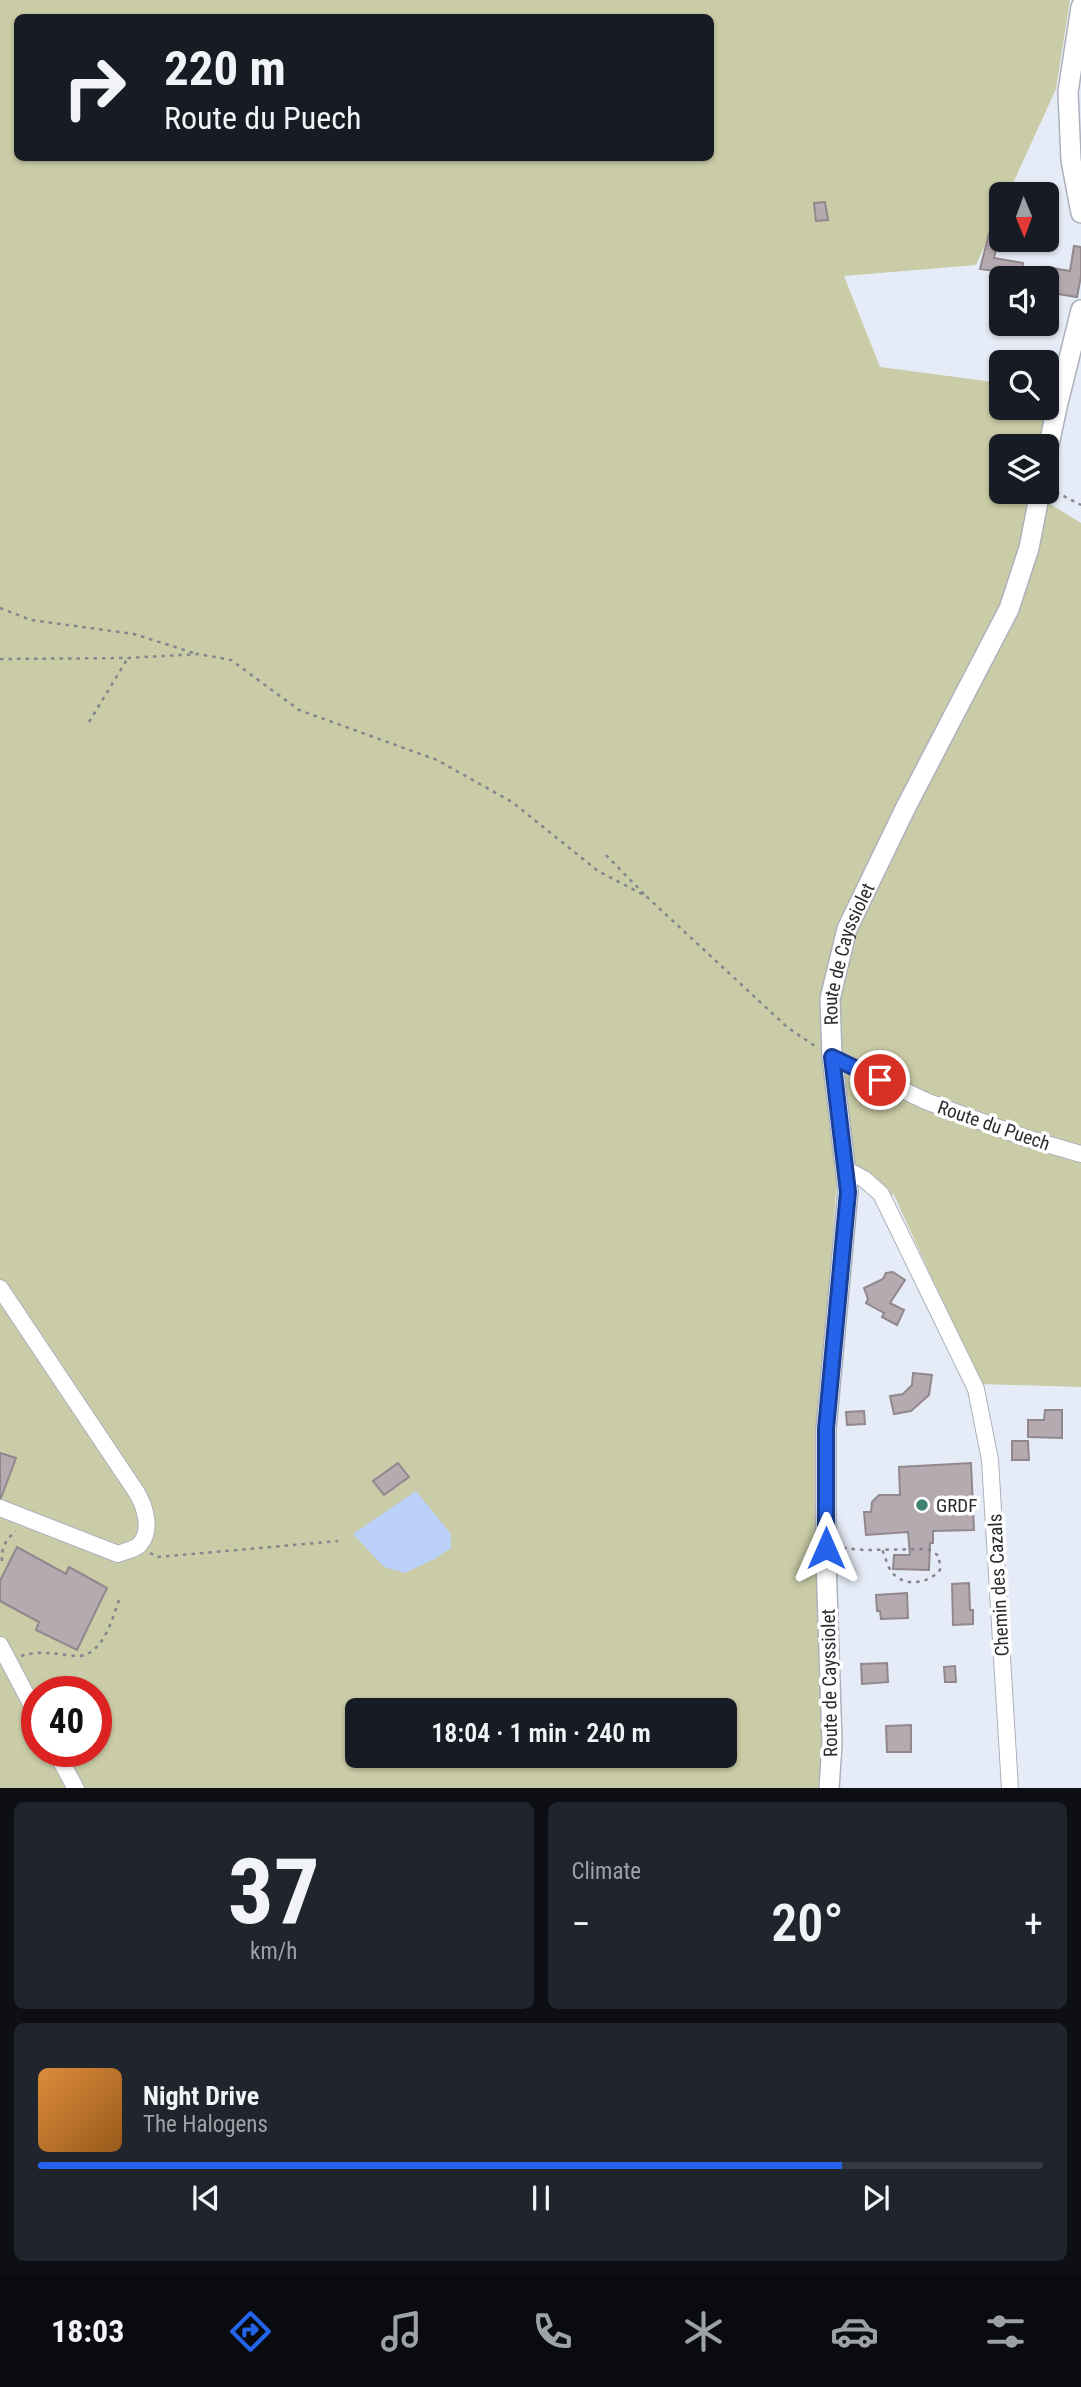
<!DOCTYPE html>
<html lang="en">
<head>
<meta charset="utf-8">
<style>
  body { margin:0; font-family:"Roboto Condensed",sans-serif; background:#20242c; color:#f1f3f6; height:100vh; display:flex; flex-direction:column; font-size:26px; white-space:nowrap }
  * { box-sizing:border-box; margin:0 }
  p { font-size:23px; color:#9ea1a6 }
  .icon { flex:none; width:38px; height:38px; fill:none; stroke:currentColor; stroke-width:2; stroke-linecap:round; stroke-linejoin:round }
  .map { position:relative; height:1788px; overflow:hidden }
  .drawer { display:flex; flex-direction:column; gap:14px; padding:14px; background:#0d0f14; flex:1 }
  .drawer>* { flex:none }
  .guide { position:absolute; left:14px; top:14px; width:700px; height:147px; border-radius:10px; box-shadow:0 2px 5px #0004; background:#171b24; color:#f1f3f6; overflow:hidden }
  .needle { width:46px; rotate:179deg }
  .buttons { position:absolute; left:989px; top:182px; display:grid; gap:14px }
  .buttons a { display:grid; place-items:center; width:70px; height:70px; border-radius:10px; background:#171b24; box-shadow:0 2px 5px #0004; font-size:35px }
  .speed { position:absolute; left:21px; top:1676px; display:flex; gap:14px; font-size:35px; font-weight:700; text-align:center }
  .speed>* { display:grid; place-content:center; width:91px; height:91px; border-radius:50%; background:#171b24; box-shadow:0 2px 5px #0004; line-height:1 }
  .speed .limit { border:10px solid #d22; background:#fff; color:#111 }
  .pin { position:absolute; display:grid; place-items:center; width:60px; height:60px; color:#fff; margin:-30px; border:4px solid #fff; border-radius:50%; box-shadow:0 2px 7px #0007 }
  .me { position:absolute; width:77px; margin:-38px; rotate:0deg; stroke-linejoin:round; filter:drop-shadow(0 0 5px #0008) }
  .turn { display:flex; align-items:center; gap:24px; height:147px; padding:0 35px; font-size:32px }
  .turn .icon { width:91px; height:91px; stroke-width:2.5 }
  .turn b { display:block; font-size:49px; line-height:60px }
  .big { font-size:52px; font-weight:600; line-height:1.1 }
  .drawer .tile { flex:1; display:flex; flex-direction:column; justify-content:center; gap:10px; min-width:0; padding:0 24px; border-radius:10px; background:#20242c }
  .drawer .dial { align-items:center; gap:0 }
  .dial b { font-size:91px; line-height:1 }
  .song { display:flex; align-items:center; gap:21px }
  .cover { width:84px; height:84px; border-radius:10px; background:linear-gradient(135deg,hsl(30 70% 55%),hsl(30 70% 35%)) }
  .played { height:7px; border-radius:4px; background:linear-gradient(90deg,#2563eb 80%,#363941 80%) }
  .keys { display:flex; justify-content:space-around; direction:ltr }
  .heat { display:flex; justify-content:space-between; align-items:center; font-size:38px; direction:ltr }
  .drawer .tiles { flex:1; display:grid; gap:14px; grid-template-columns:1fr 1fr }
  .tile:last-child { grid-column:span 2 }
  .trip { position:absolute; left:345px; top:1698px; width:392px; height:70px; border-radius:10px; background:#171b24; box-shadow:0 2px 5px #0004; font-weight:600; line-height:70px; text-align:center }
  .tabs { display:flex; height:112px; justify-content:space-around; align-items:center; background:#090b0e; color:#9ea1a6 }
  .tabs .icon { width:49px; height:49px }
  .tabs .selected { color:#2563eb }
  .tabs b { font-size:32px; color:#f1f3f6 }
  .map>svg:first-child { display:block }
  .green { fill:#c9cca6; fill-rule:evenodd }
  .water { fill:#bcd1fa }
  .building { fill:#b6aab1; stroke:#92878d; stroke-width:2 }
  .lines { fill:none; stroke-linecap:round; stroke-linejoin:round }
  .minor-casing { stroke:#acb1bc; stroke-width:18 }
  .tertiary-casing { stroke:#acb1bc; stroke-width:22 }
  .path { stroke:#82868d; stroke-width:2.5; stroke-dasharray:3.5 5; stroke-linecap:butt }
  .minor { stroke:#fff; stroke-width:16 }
  .tertiary { stroke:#fff; stroke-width:19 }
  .route-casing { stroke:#184099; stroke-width:18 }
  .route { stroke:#2563eb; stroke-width:12 }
  .poi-dot { fill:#418373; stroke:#fff; stroke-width:2.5 }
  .labels { text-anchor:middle; stroke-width:7; stroke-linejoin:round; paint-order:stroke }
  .street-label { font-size:19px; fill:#2a2c30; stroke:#fff }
  .poi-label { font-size:19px; fill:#2a2c30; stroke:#fff; text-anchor:start }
</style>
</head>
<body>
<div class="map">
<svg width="1081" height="1789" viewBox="0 0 1081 1789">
  <rect width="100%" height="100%" fill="#e6ecf7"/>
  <!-- green -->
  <path class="green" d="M0 0H1070L1056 89 1008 194H1001V210L976 265 844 276 880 367 1001 383V408H1046L1047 389 1069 392 1047 502 1081 523V1387L980 1384 894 1195 837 1178 818 1429 826 1701 821 1788 0 1789ZM18 18H710V158H18ZM1001 446H1046V492H1001ZM37 1692H96V1752H37ZM357 1710H724V1755H357Z"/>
  <!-- water -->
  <path class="water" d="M416 1491 451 1534V1548L436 1558 405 1573 384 1567 353 1534Z"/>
  <!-- building -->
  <path class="building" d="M825 202 828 220 816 221 814 203Z
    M989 234 999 236 994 258 1023 263 1021 278H1009L1010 273 980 269Z
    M1074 246 1081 247V276L1077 297 1058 294 1057 304 1046 303V267L1070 271Z
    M893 1272 905 1280 890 1303 904 1310 897 1325 882 1317 884 1313 866 1303 868 1299 864 1288 883 1279 886 1273Z
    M913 1373 932 1375 929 1395 911 1411 894 1414 890 1396 903 1394 912 1385Z
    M1045 1410H1062V1438L1028 1437V1420H1044Z
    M864 1411 865 1424 847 1425 846 1412Z
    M1012 1441H1028L1029 1460H1012Z
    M0 1453 16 1458 1 1498H0Z
    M398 1463 409 1477 384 1495 373 1481Z
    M971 1463 974 1530 933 1531V1543H930L929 1570 893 1569 894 1555H910L908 1532 866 1535 864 1512H871L872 1502 879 1495H900L899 1467Z
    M17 1547 66 1574 69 1567 107 1588 77 1650 36 1630 39 1622 0 1601V1581Z
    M969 1583 970 1610H973V1624L953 1625 952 1584Z
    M907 1593 908 1618 881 1619 880 1611H877L876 1595Z
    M887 1663 888 1682 862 1684 861 1664Z
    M955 1666 956 1682H945L944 1667Z
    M911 1725V1752H887L886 1726Z"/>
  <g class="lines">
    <defs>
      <path id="minor" d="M832 1057 928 1102 1026 1138 1081 1154
        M847 1170 864 1179 881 1194 976 1389 990 1460 1010 1789
        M0 1288 137 1493C145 1507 153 1531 139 1545 134 1550 125 1551 118 1554L0 1508
        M0 1645 37 1715
        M56 1752 76 1789"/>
      <g id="tertiary">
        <path d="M1081 7 1068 92 1071 160 1081 213"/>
        <path d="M1046 459 1057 407 1081 310"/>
        <path id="s1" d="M829 1789 832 1743 826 1559V1429L848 1191 832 1057 830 999 847 929 906 807 1009 609 1029 548 1040 492"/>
      </g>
    </defs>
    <!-- minor casing -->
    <use href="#minor" class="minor-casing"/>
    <!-- tertiary casing -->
    <use href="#tertiary" class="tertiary-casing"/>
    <!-- path -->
    <path class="path" d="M1056 492 1081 505
      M0 608 31 620 134 634 197 654
      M0 659 128 658 198 654 231 660 299 710 437 760 512 802 598 871 646 896 787 1027 815 1046
      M89 722 128 658
      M606 855 644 894
      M843 1548 864 1550 928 1549 939 1556 940 1570C928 1584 903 1588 891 1571 887 1565 885 1556 882 1549
      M150 1553 158 1557 338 1541
      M2 1561C1 1548 6 1539 16 1531
      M21 1656C40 1650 56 1654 75 1656 102 1658 112 1620 119 1600"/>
    <!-- minor -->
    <use href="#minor" class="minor"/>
    <!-- tertiary -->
    <use href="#tertiary" class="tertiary"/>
  </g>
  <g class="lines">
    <defs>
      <path id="route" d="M826 1548V1429L848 1192 832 1057 880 1080"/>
    </defs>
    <!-- route casing -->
    <use href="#route" class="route-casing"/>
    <!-- route -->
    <use href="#route" class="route"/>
  </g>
  <!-- markers -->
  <circle class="poi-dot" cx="922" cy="1505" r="7"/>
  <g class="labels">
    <!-- street labels -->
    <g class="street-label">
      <text dy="7" stroke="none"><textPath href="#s1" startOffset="840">Route de Cayssiolet</textPath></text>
      <text transform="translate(994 1125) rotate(19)" y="7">Route du Puech</text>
      <text transform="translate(998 1585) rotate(-93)" y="7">Chemin des Cazals</text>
      <text transform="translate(829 1683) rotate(-91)" y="7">Route de Cayssiolet</text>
    </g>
    <!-- poi labels -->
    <g class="poi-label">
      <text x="936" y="1512">GRDF</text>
    </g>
  </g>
</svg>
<div class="buttons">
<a><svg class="needle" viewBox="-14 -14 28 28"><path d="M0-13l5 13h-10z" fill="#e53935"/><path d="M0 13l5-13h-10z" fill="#9ea1a6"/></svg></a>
<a><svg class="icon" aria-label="sound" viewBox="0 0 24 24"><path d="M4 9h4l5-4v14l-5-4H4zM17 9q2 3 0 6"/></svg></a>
<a><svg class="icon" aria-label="search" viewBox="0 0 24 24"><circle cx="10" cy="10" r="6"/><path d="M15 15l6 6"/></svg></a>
<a><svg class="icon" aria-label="layers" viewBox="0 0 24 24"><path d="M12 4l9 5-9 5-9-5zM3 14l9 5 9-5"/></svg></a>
</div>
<div class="speed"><div class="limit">40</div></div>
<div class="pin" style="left:880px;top:1080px;background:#d93025"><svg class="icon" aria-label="arrive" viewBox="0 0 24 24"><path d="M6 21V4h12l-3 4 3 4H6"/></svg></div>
<svg class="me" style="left:826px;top:1548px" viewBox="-20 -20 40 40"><path d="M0-17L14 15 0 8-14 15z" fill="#2563eb" stroke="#fff" stroke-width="4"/></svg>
<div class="trip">18:04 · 1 min · 240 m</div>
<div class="guide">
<div class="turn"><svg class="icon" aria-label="right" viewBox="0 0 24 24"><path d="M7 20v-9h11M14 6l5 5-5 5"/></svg><div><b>220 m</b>Route du Puech</div></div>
</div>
</div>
<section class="drawer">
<div class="tiles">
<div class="tile dial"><b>37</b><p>km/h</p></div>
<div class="tile"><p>Climate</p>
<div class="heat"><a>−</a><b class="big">20°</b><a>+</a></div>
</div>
<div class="tile">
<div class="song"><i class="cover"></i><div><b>Night Drive</b><p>The Halogens</p></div></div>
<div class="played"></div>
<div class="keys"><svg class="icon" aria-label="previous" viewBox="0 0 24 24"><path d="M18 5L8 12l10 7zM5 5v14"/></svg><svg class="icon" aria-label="pause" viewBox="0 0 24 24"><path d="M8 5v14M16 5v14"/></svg><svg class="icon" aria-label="next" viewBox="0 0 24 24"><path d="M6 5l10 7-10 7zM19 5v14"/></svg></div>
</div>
</div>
</section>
<nav class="tabs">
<b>18:03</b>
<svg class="icon selected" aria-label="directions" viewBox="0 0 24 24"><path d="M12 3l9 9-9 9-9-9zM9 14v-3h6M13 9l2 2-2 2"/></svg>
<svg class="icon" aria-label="music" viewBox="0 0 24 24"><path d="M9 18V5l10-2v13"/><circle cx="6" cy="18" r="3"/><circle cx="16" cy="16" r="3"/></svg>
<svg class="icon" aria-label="phone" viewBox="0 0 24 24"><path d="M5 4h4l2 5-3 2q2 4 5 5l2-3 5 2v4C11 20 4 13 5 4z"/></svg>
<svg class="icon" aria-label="climate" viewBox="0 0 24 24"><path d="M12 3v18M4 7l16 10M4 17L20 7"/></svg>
<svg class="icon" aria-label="car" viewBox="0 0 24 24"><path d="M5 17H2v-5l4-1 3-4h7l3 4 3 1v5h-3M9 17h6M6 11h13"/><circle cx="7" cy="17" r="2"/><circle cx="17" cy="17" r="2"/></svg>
<svg class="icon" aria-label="filters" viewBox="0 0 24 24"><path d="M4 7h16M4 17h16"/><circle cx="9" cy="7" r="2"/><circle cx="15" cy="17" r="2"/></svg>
</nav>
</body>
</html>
